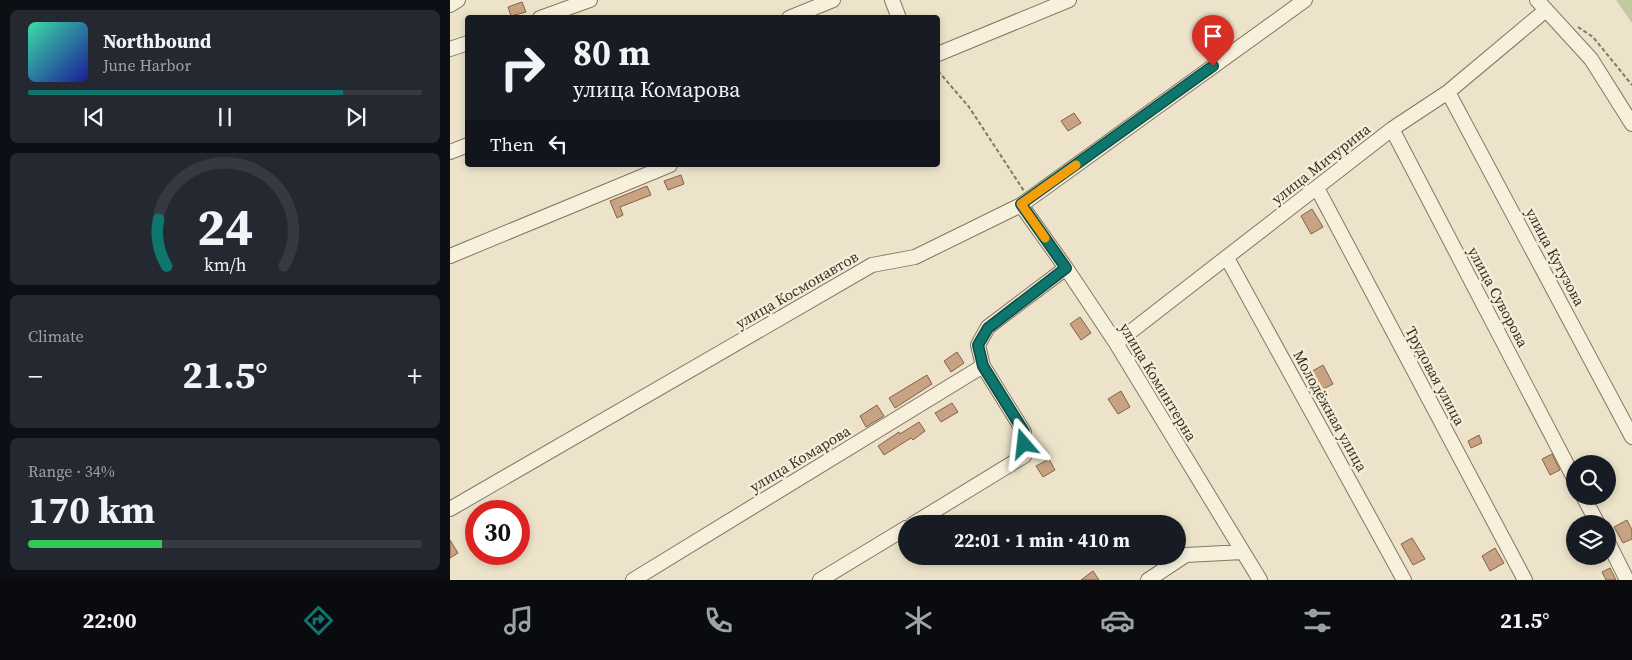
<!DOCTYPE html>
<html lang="en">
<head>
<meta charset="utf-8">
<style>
  body { margin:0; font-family:"Source Serif 4",serif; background:#242831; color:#f1f3f6; height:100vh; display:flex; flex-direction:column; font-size:19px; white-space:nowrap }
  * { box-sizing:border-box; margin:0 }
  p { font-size:16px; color:#9ea1a6 }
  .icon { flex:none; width:28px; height:28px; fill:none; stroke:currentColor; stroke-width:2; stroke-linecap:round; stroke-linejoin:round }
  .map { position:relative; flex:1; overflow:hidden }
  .panel { display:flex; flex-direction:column; gap:10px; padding:10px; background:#0d0f14; width:450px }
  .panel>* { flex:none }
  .hud { position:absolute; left:15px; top:15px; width:475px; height:152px; border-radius:5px; box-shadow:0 2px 8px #0003; background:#171b24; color:#f1f3f6; overflow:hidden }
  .fabs { position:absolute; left:1116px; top:455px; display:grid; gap:10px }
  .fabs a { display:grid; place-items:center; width:50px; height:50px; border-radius:50%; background:#171b24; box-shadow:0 2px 8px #0003; font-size:25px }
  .speed { position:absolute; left:15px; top:500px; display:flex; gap:10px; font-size:25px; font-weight:700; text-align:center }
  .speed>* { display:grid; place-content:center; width:65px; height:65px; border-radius:50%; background:#171b24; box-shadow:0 2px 8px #0003; line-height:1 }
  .speed .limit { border:8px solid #d22; background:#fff; color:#111 }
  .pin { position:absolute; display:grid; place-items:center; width:42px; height:42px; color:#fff; margin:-51px -21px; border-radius:50% 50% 50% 0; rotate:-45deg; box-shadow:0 0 5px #0007 }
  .pin .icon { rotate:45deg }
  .me { position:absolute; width:55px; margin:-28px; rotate:343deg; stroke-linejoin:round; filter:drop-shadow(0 0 4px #0008) }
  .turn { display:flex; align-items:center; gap:18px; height:105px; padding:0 25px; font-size:22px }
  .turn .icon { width:65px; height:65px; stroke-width:2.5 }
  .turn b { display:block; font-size:35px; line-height:42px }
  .then { display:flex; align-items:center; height:48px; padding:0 25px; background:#0003; gap:10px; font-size:19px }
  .big { font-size:38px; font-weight:700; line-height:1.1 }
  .panel .tile { flex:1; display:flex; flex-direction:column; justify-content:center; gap:8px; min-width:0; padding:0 18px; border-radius:8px; background:#242831 }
  .panel .dial { align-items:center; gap:0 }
  .dial svg { height:130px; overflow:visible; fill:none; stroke:#363941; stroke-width:7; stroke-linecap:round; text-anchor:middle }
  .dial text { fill:#f1f3f6; stroke:none }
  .song { display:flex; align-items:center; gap:15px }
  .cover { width:60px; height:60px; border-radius:8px; background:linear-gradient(135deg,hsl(160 70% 55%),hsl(240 70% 35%)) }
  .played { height:5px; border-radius:2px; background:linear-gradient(90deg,#0f766e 80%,#363941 80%) }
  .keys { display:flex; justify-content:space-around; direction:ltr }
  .heat { display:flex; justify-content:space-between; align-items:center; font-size:28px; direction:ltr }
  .charge { height:8px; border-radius:4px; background:linear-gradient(90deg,#34c759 34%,#363941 0) }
  .trip { position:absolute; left:448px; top:515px; width:288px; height:50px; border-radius:25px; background:#171b24; box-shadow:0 2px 8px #0003; font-weight:700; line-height:50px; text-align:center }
  .menu { display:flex; height:80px; justify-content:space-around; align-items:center; background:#090b0e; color:#9ea1a6 }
  .menu .icon { width:35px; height:35px }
  .menu .on { color:#0f766e }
  .menu b { font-size:22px; color:#f1f3f6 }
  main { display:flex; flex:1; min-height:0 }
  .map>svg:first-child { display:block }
  .green { fill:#c3c99e }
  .building { fill:#c7a283; stroke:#846247 }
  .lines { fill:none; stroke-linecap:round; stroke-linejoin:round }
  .minor-casing { stroke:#877660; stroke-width:16 }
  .path { stroke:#877660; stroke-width:2; stroke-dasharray:4 2.5; stroke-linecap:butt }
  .minor { stroke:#f7f0dd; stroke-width:14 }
  .route-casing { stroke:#0a4d48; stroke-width:12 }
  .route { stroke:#0f766e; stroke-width:9 }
  .slow { stroke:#f59e0b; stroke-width:9 }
  .labels { text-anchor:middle; stroke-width:5; stroke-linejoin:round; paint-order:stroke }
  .street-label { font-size:15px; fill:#392e22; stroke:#f4edd9 }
</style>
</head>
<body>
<main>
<section class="panel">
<div class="tile">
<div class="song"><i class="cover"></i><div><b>Northbound</b><p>June Harbor</p></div></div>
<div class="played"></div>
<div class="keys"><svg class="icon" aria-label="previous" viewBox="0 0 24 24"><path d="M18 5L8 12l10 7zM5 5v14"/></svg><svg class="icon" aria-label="pause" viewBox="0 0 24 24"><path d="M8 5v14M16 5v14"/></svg><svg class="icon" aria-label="next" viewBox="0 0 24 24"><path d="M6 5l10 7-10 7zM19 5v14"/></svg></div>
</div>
<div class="tile dial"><svg viewBox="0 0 100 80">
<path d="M14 69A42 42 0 1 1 86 69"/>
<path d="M14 69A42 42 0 0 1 9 40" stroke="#0f766e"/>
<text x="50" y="56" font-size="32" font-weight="700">24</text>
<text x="50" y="72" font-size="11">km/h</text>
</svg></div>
<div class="tile"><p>Climate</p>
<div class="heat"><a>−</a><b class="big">21.5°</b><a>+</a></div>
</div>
<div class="tile"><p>Range · 34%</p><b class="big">170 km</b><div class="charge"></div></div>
</section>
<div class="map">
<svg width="1182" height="580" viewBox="0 0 1182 580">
  <rect width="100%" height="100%" fill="#ece3ca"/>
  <!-- green -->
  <path class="green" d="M1166 0H1182V23Z"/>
  <!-- building -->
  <path class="building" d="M72 2 76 12 61 16 58 7Z
    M624 113 631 123 618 131 611 121Z
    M231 175 234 184 218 190 214 181Z
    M197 186 201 195 170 207 173 215 167 218 160 201Z
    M862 209 873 227 861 234 851 216Z
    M630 317 641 333 631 340 620 324Z
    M507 352 514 363 501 372 494 361Z
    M873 365 883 384 869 391 859 373Z
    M477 375 482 384 445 408 439 398Z
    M671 391 680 407 668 414 658 399Z
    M502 403 508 412 491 422 485 413Z
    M427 405 434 416 416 427 410 416Z
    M469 422 475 431 463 440 461 438 434 455 428 446 449 432 450 434Z
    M1029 435 1032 443 1021 448 1018 441Z
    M1102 454 1110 470 1100 475 1092 459Z
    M599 459 605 470 593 477 586 466Z
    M1177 520 1182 530V539L1173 543 1164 527Z
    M962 538 975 559 963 565 951 544Z
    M0 540 8 553 0 558Z
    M1045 548 1054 563 1040 571 1032 556Z
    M1160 568 1166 580H1156L1152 572Z
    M643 571 649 580H631Z"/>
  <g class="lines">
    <defs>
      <path id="minor" d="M442 0 449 18
        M1087 0 1141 59 1182 124
        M0 5 8 0
        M90 18 140 0
        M339 18 383 0
        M0 49 18 43
        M488 54 619 0
        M998 92 1182 437
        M942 129 1125 480
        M0 152 18 145
        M867 188 1075 580
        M571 205 616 268 666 343 810 580
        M0 256 220 165
        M777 258 954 580
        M666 343 942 129 998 92 1096 10
        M1133 496 1148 524
        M0 509 422 265 465 257 571 205 855 0
        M463 524 574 456V432L533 366 528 345 538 327 616 268
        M1158 542 1177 580
        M183 580 533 366
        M370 580 456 528
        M698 580 736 555 793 552"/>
    </defs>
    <!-- minor casing -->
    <use href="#minor" class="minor-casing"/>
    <!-- path -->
    <path class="path" d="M1128 27 1143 37 1182 85
      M488 71 519 107 574 191"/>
    <!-- minor -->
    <use href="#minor" class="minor"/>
  </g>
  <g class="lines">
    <defs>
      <path id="route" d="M574 444V432L533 366 528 345 538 328 616 268 571 204 763 66"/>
    </defs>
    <!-- route casing -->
    <use href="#route" class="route-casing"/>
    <!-- route -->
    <use href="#route" class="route"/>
    <!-- slow -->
    <path class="slow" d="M595 238 571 204 626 165"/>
  </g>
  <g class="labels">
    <!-- street labels -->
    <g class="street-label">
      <text transform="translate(871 164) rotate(-38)" y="5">улица Мичурина</text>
      <text transform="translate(1105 257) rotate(62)" y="5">улица Кутузова</text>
      <text transform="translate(347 290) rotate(-30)" y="5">улица Космонавтов</text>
      <text transform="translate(1048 297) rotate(62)" y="5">улица Суворова</text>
      <text transform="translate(985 376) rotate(62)" y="5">Трудовая улица</text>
      <text transform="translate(708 382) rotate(59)" y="5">улица Коминтерна</text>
      <text transform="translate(880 411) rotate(61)" y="5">Молодёжная улица</text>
      <text transform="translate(350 459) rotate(-31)" y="5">улица Комарова</text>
    </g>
  </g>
</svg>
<div class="fabs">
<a><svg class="icon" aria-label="search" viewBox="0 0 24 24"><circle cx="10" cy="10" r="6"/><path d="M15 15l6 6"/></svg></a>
<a><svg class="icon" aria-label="layers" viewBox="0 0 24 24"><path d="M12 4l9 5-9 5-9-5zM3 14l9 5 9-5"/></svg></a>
</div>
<div class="speed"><div class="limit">30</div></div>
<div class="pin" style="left:763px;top:66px;background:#d93025"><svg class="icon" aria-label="arrive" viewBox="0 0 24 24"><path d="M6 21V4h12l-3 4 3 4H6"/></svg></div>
<svg class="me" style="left:574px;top:444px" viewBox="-20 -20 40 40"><path d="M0-17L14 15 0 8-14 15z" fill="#0f766e" stroke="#fff" stroke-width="4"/></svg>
<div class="trip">22:01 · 1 min · 410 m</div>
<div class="hud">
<div class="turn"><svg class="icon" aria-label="right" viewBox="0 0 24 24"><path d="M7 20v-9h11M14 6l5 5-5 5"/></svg><div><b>80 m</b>улица Комарова</div></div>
<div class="then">Then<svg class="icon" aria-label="left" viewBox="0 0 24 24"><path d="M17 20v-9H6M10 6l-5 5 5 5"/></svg></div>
</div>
</div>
</main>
<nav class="menu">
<b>22:00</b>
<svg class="icon on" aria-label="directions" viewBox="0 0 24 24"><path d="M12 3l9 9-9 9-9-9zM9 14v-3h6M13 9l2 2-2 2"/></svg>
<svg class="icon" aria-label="music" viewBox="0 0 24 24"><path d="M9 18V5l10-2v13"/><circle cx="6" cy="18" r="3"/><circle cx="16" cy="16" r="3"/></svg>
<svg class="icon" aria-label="phone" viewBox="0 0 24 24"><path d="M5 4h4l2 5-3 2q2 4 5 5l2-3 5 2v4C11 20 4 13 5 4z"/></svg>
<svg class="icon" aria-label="climate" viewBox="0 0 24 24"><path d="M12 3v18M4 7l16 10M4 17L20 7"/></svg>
<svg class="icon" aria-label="car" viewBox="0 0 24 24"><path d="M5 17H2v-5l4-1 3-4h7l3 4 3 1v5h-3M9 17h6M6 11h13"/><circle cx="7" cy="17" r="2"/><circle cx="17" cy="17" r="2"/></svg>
<svg class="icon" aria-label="filters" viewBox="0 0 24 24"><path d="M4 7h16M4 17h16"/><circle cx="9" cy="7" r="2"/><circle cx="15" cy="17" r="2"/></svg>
<b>21.5°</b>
</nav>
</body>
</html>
